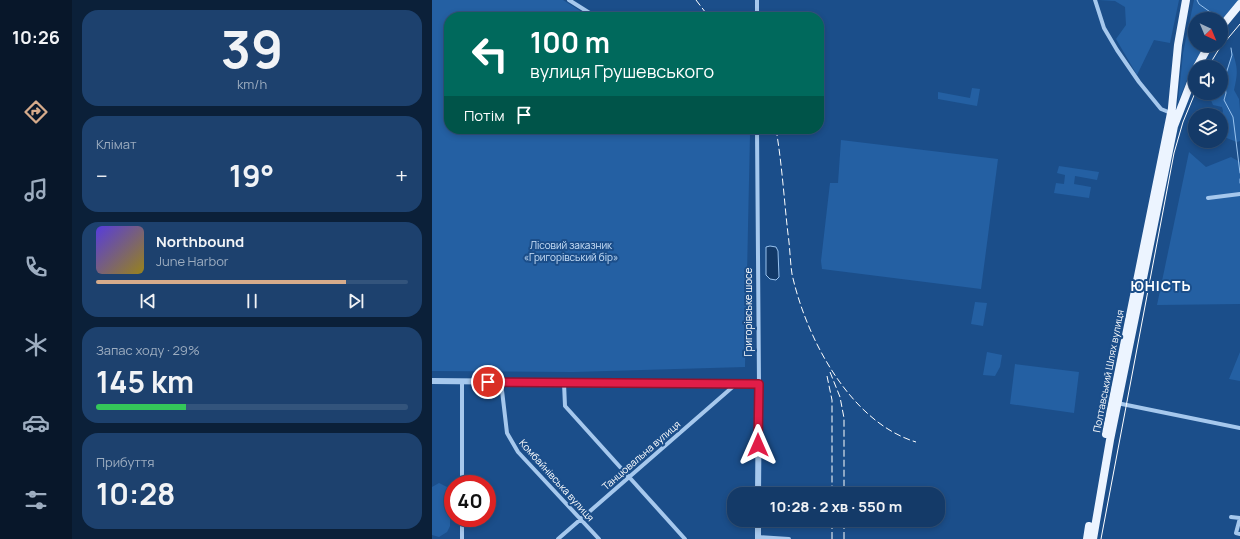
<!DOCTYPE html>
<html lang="uk">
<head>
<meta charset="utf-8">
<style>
  body { margin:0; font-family:Manrope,sans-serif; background:#1d416e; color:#f1f3f6; height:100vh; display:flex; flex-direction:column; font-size:15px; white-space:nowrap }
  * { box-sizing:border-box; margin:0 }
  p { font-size:13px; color:#9dadc0 }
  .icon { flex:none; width:22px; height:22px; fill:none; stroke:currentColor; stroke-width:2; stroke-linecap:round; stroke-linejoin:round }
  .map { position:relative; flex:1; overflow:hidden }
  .panel { display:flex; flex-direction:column; gap:10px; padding:10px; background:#0b2039; width:360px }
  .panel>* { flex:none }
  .banner { position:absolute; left:12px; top:12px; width:380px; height:122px; border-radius:16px; box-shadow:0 2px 6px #0003,0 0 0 1px #33547c; background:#00695c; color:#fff; overflow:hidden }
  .needle { width:26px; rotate:136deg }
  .fabs { position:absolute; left:756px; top:12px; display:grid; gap:8px }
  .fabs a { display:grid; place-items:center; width:40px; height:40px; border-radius:50%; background:#143a68; box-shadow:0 2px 6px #0003,0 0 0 1px #33547c; font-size:20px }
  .speed { position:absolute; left:12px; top:475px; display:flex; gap:8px; font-size:20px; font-weight:700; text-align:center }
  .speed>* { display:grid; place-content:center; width:52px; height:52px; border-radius:50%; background:#143a68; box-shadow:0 2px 6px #0003,0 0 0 1px #33547c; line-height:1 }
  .speed .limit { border:6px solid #d22; background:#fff; color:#111 }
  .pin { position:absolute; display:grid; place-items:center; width:34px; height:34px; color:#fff; margin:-17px; border:2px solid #fff; border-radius:50%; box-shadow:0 1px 4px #0007 }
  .me { position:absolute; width:44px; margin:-22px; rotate:0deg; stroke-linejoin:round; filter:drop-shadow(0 0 3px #0008) }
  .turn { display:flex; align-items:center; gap:14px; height:84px; padding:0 20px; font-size:18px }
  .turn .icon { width:52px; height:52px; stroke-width:2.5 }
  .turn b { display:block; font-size:28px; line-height:34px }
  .then { display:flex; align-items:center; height:38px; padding:0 20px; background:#0003; gap:8px; font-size:15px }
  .big { font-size:30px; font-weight:700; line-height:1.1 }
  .panel .tile { flex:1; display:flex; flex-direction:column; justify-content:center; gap:6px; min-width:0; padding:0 14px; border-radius:16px; background:#1d416e }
  .panel .dial { align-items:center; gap:0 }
  .dial b { font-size:52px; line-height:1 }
  .song { display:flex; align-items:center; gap:12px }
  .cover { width:48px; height:48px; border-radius:6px; background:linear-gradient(135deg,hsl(250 70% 55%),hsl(50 70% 35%)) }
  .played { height:4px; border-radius:2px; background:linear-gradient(90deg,#d6ab8b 80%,#33547c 80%) }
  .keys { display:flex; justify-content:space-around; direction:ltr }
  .heat { display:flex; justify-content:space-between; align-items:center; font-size:22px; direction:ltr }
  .charge { height:6px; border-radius:3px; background:linear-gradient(90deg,#34c759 29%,#33547c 0) }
  .trip { position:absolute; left:295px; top:487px; width:218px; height:40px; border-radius:16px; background:#143a68; box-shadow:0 2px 6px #0003,0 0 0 1px #33547c; font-weight:700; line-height:40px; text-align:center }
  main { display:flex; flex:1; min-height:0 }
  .tab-bar { display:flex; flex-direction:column; width:72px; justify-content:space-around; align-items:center; background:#08172a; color:#9dadc0 }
  .tab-bar .icon { width:28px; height:28px }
  .tab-bar .selected { color:#d6ab8b }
  .tab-bar b { font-size:18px; color:#f1f3f6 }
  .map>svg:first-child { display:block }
  .green { fill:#2460a3 }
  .water { fill:#123968; stroke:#99c3ef }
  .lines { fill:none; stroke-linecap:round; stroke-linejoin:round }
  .stream { stroke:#99c3ef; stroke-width:1 }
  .minor { stroke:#a6c8ed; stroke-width:4 }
  .tertiary { stroke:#a6c8ed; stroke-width:6 }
  .primary { stroke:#ecf4ff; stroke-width:8 }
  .tram { stroke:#fff; stroke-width:1 }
  .rail { stroke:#fff; stroke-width:1; stroke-dasharray:7 3; stroke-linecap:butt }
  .route-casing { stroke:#92132f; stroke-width:10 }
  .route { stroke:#e11d48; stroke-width:7 }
  .labels { text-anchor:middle; stroke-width:4; stroke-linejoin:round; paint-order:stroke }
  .park-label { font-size:10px; fill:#cbe1f9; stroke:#1b4e8a }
  .street-label { font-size:10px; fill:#fff; stroke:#1b4e8a }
  .district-label { font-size:14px; font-weight:bold; letter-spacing:1px; fill:#fff; stroke:#1b4e8a }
</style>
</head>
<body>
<main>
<nav class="tab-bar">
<b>10:26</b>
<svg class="icon selected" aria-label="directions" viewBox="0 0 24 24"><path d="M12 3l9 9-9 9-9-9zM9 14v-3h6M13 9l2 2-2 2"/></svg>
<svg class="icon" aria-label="music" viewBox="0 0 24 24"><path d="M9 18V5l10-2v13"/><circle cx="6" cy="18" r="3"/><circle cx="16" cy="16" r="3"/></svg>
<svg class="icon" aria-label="phone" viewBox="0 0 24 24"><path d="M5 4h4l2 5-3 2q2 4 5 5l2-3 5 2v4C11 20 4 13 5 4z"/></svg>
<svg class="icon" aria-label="climate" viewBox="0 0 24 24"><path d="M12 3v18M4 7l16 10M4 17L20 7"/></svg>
<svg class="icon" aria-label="car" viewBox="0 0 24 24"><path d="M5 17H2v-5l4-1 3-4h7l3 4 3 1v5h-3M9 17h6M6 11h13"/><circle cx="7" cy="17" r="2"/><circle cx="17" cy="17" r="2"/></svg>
<svg class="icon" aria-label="filters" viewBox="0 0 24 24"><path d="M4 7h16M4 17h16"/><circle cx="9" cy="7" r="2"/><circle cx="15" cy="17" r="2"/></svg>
</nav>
<section class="panel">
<div class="tile dial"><b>39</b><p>km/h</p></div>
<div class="tile"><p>Клімат</p>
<div class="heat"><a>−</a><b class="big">19°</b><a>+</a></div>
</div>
<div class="tile">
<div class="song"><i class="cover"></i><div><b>Northbound</b><p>June Harbor</p></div></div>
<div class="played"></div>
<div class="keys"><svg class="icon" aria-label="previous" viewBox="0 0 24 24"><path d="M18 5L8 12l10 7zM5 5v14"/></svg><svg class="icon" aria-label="pause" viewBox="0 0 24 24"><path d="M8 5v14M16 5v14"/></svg><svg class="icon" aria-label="next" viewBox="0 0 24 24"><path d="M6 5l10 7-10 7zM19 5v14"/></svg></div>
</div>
<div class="tile"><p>Запас ходу · 29%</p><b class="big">145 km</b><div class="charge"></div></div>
<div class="tile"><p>Прибуття</p><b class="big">10:28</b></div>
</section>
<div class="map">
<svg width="808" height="539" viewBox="0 0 808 539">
  <rect width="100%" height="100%" fill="#1b4e8a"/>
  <!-- green -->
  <path class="green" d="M0 0H131L158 17H17V129H316L318 134 313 367 141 372 0 371Z
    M667 0H747L738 43 722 40 705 75 684 39 694 25 693 7 683 1Z
    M762 0H807L789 21V19H763V45H774L759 70 746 102 751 53Z
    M800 51C806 68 806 72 802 90L807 99 808 110V141L805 142 792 137C788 129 788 120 791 111L790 107 781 105 778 98 782 93H789V75L796 67Z
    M540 88 548 89 545 106 506 99V92L538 98Z
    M409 140 566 159 549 289 390 269 389 261 398 183H406Z
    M757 152 774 167 799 157 808 162V304L725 305Z
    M627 166 667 172 665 180 643 176 642 184 659 187 657 198 622 193 624 183 632 184 633 175 625 173Z
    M543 302 555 303 551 326 539 324Z
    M555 352 570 355 568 367 563 376 551 375Z
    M808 352V381L797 379Z
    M583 364 647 372 642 413 578 404Z
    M7 483 15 487 19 494 18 526 15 532 7 537 0 535V487Z"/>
  <!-- water -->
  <path class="water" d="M338 246 344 247 346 251 347 277 344 280 338 279 334 275V247Z"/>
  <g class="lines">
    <!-- stream -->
    <path class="stream" d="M765 0 767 4 788 19
      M799 48 800 55 792 80 794 93 792 100 801 117 808 173
      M808 179V183"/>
    <!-- minor -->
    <path class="minor" d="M137 0 164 17
      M663 0 672 28 685 50 707 82 729 109 739 113
      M325 17V0
      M325 129 327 384
      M776 198 808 194
      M30 382V484
      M69 382 75 433 86 452 167 539
      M132 383 133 406 253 539
      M685 403 808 428
      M799 517 808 518 804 533 808 534
      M30 518V539
      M326 537 357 539
      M126 539 304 384"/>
    <!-- tertiary -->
    <path class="tertiary" d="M0 381 327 384 326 494
      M326 539V520"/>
    <!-- primary -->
    <path class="primary" d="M789 27 808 4
      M765 67 777 45
      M739 118 746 45 754 0
      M674 434 739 113
      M655 539 657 526
      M661 539 678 440 742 126 763 72"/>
    <!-- tram -->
    <path class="tram" d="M776 67 787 49 808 24
      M669 539 742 153 751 122 763 93"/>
    <!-- rail -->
    <path class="rail" d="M264 0 277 17
      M344 129C350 164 352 199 356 234 358 247 358 261 360 274 374 338 418 422 484 442
      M398 372 408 397 412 418V494
      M395 376 400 400V494
      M400 539V520
      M412 539V520"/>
  </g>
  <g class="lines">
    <defs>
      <path id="route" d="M56 382 327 384 326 445"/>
    </defs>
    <!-- route casing -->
    <use href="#route" class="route-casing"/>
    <!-- route -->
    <use href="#route" class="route"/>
  </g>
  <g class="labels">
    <!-- park labels -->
    <g class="park-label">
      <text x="139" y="249">Лісовий заказник<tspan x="139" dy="12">«Григорівський бір»</tspan></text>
    </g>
    <!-- street labels -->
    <g class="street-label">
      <text transform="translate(316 312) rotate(-90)" y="4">Григорівське шосе</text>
      <text transform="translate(676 371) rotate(-79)" y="4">Полтавський Шлях вулиця</text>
      <text transform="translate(209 455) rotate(-41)" y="4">Танцювальна вулиця</text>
      <text transform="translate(125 480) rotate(48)" y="4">Комбайнівська вулиця</text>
    </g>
    <!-- district labels -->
    <g class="district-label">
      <text x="729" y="291">ЮНІСТЬ</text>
    </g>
  </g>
</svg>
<div class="fabs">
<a><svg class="needle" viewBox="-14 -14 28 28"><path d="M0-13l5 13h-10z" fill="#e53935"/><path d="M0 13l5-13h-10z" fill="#9dadc0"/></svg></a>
<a><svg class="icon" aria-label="sound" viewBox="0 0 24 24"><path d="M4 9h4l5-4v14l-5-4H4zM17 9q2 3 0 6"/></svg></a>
<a><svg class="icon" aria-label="layers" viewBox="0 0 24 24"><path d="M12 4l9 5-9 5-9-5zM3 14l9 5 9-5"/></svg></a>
</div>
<div class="speed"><div class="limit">40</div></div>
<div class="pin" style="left:56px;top:382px;background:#d93025"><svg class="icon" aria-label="arrive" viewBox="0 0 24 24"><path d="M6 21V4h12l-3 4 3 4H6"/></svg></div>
<svg class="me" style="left:326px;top:445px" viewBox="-20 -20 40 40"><path d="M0-17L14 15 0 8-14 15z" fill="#e11d48" stroke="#fff" stroke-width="4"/></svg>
<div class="trip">10:28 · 2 хв · 550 m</div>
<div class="banner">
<div class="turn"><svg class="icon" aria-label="left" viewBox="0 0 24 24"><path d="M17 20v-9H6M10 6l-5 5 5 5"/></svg><div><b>100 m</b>вулиця Грушевського</div></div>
<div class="then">Потім<svg class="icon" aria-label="arrive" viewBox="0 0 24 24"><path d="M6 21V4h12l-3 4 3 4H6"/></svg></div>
</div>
</div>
</main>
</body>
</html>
